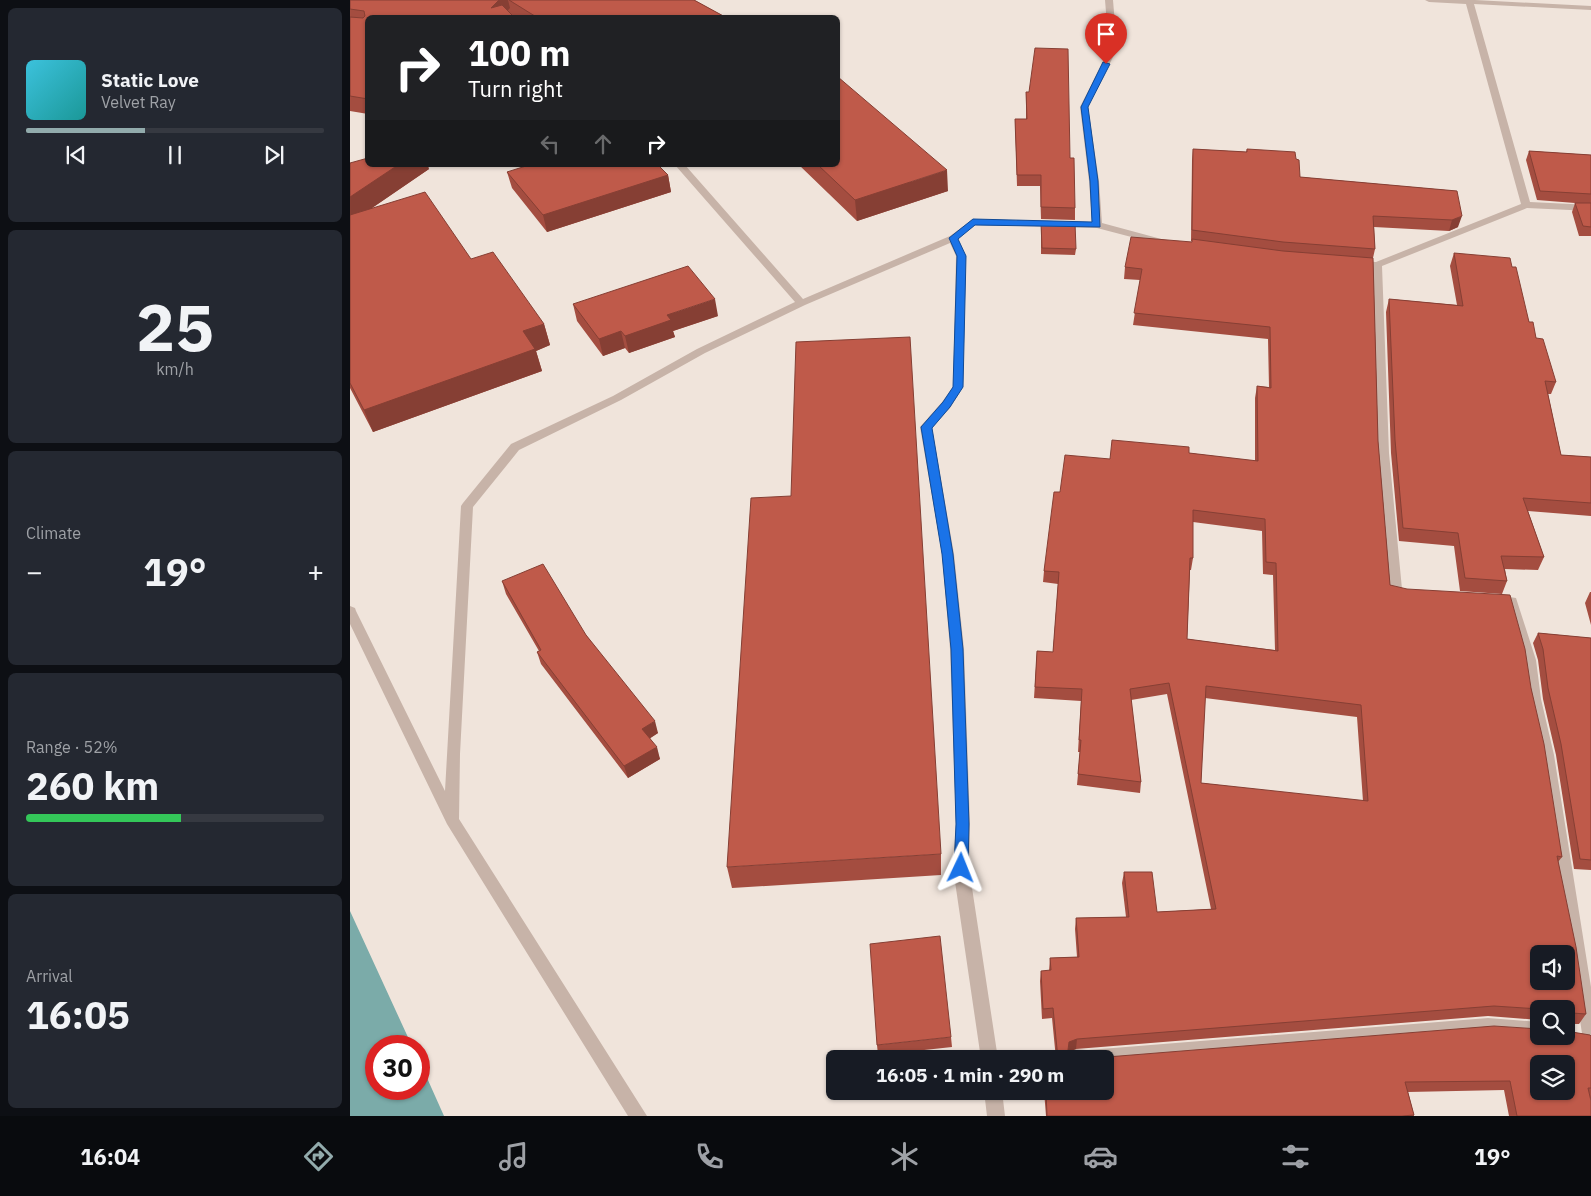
<!DOCTYPE html>
<html lang="en">
<head>
<meta charset="utf-8">
<style>
  body { margin:0; font-family:"IBM Plex Sans",sans-serif; background:#242831; color:#f1f3f6; height:100vh; display:flex; flex-direction:column; font-size:19px; white-space:nowrap }
  * { box-sizing:border-box; margin:0 }
  p { font-size:16px; color:#9ea1a6 }
  .icon { flex:none; width:28px; height:28px; fill:none; stroke:currentColor; stroke-width:2; stroke-linecap:round; stroke-linejoin:round }
  .map { position:relative; flex:1; overflow:hidden }
  .panel { display:flex; flex-direction:column; gap:8px; padding:8px; background:#0d0f14; width:350px }
  .panel>* { flex:none }
  .guide { position:absolute; left:15px; top:15px; width:475px; height:152px; border-radius:8px; box-shadow:0 1px 4px #0004; background:#202124; color:#fff; overflow:hidden }
  .tools { position:absolute; left:1180px; top:945px; display:grid; gap:10px }
  .tools a { display:grid; place-items:center; width:45px; height:45px; border-radius:8px; background:#171b24; box-shadow:0 1px 4px #0004; font-size:25px }
  .speed { position:absolute; left:15px; top:1035px; display:flex; gap:10px; font-size:25px; font-weight:700; text-align:center }
  .speed>* { display:grid; place-content:center; width:65px; height:65px; border-radius:50%; background:#171b24; box-shadow:0 1px 4px #0004; line-height:1 }
  .speed .limit { border:8px solid #d22; background:#fff; color:#111 }
  .pin { position:absolute; display:grid; place-items:center; width:42px; height:42px; color:#fff; margin:-51px -21px; border-radius:50% 50% 50% 0; rotate:-45deg; box-shadow:0 0 5px #0007 }
  .pin .icon { rotate:45deg }
  .me { position:absolute; width:55px; margin:-28px; rotate:2deg; stroke-linejoin:round; filter:drop-shadow(0 0 4px #0008) }
  .turn { display:flex; align-items:center; gap:18px; height:105px; padding:0 20px; font-size:22px }
  .turn .icon { width:65px; height:65px; stroke-width:2.5 }
  .turn b { display:block; font-size:35px; line-height:42px }
  .lanes { display:flex; align-items:center; height:48px; padding:0 20px; background:#0003; justify-content:center; gap:25px; direction:ltr }
  .lanes .off { opacity:.35 }
  .big { font-size:38px; font-weight:800; line-height:1.1 }
  .panel .card { flex:1; display:flex; flex-direction:column; justify-content:center; gap:8px; min-width:0; padding:0 18px; border-radius:8px; background:#242831 }
  .panel .dial { align-items:center; gap:0 }
  .dial b { font-size:65px; line-height:1 }
  .song { display:flex; align-items:center; gap:15px }
  .cover { width:60px; height:60px; border-radius:8px; background:linear-gradient(135deg,hsl(190 70% 55%),hsl(180 70% 35%)) }
  .played { height:5px; border-radius:2px; background:linear-gradient(90deg,#92abac 40%,#363941 40%) }
  .keys { display:flex; justify-content:space-around; direction:ltr }
  .heat { display:flex; justify-content:space-between; align-items:center; font-size:28px; direction:ltr }
  .charge { height:8px; border-radius:4px; background:linear-gradient(90deg,#34c759 52%,#363941 0) }
  .trip { position:absolute; left:476px; top:1050px; width:288px; height:50px; border-radius:8px; background:#171b24; box-shadow:0 1px 4px #0004; font-weight:800; line-height:50px; text-align:center }
  .dock { display:flex; height:80px; justify-content:space-around; align-items:center; background:#090b0e; color:#9ea1a6 }
  .dock .icon { width:35px; height:35px }
  .dock .active { color:#92abac }
  .dock b { font-size:22px; color:#f1f3f6 }
  main { display:flex; flex:1; min-height:0 }
  .map>svg:first-child { display:block }
  .water { fill:#7baba9 }
  .lines { fill:none; stroke-linecap:round; stroke-linejoin:round }
  .minor { fill:#c7b3a8; fill-rule:evenodd }
  .wall { fill:#a44d40; fill-rule:evenodd }
  .shaded-wall { fill:#863f34 }
  .building { fill:#bf5a4a; stroke:#863f34; fill-rule:evenodd }
  .route { fill:#1a73e8; stroke:#114b97 }
</style>
</head>
<body>
<main>
<section class="panel">
<div class="card">
<div class="song"><i class="cover"></i><div><b>Static Love</b><p>Velvet Ray</p></div></div>
<div class="played"></div>
<div class="keys"><svg class="icon" aria-label="previous" viewBox="0 0 24 24"><path d="M18 5L8 12l10 7zM5 5v14"/></svg><svg class="icon" aria-label="pause" viewBox="0 0 24 24"><path d="M8 5v14M16 5v14"/></svg><svg class="icon" aria-label="next" viewBox="0 0 24 24"><path d="M6 5l10 7-10 7zM19 5v14"/></svg></div>
</div>
<div class="card dial"><b>25</b><p>km/h</p></div>
<div class="card"><p>Climate</p>
<div class="heat"><a>−</a><b class="big">19°</b><a>+</a></div>
</div>
<div class="card"><p>Range · 52%</p><b class="big">260 km</b><div class="charge"></div></div>
<div class="card"><p>Arrival</p><b class="big">16:05</b></div>
</section>
<div class="map">
<svg width="1241" height="1116" viewBox="0 0 1241 1116">
  <rect width="100%" height="100%" fill="#f0e4db"/>
  <!-- water -->
  <path class="water" d="M0 911 62 1046H26V1089H69V1060L94 1116H0Z"/>
  <g class="lines">
    <!-- minor -->
    <path class="minor" d="M755 0H763L767 49 738 107 749 181 752 223 815 240 817 242 812 245 747 228 625 225 608 239 616 256 613 387 600 408 582 428 604 554 614 649 620 824 619 868 648 1059H631L603 868 606 824 600 649 592 554 570 427 592 402 603 387 606 256 600 243 455 305 355 353 271 400 169 450 123 507 110 754 109 819 297 1116H278L97 824 0 624V606L5 608 6 611 95 791 111 506 113 503 161 444 263 396 347 349 445 302 325 165H335L453 299 600 236 623 219 742 222 739 181 730 107 759 49Z
      M1075 0H1125L1241 6V10L1124 4 1180 202 1241 205V211L1177 208 1032 266 1039 453 1052 589 1060 591 1061 594 1060 597 1055 599 1041 596 1040 593 1027 453 1022 268 1008 267 1003 264 1008 261 1026 262 1171 204 1116 4 1079 2Z
      M1147 595 1166 598 1186 660 1191 699 1204 755 1241 987V1048L1235 1046 1233 1040 1190 755 1177 699 1172 660 1156 605 1142 603 1141 600 1142 597Z
      M1138 1018 1189 1022V1036H1193L1189 1038 1138 1034 755 1065V1059H718L720 1053 726 1051Z
      M634 1091H652L655 1116H637Z"/>
  </g>
  <!-- wall -->
  <path class="wall" d="M0 0H344L377 18H18V114L0 111Z
    M676 92 720 158 725 208V220L691 219 690 186H667L665 119H676Z
    M843 149 896 152 897 149 946 159 950 177 1107 191 1108 227 1099 231 1024 227 1025 249 1023 258 1028 441 1040 585 1181 688 1212 857 1208 862 1236 1014 1229 1024H1221L1218 1029 1222 1032 1241 1036V1098H1240L1241 1116H1159L1154 1090 1058 1092 1064 1115V1116H696L694 1091H755V1059H706L702 1018 692 1019 690 981 691 971H699L700 958 727 957 725 929 726 918 776 917 772 883 774 872 807 912 861 909 817 694 781 700 791 782 790 793 727 785 730 752H728L731 701 684 698 687 651 703 652 708 584 693 582 694 571 710 492 760 459 839 453 905 461V398L907 386 919 387 918 339 783 325 790 280 774 279 775 267 842 242V241H841L842 160ZM843 522 912 531 913 574 923 575 925 650 837 639 840 570H841L843 558ZM855 698 1007 717 1013 801 851 783ZM1189 1009H1216V1036L757 1057 723 1050 726 1049 1138 1016 1189 1020Z
    M1179 151 1241 155V236H1229L1222 212 1225 203 1187 200 1176 160Z
    M0 163 79 169 22 208 121 259 194 324 200 345 186 351 192 371 23 432 0 388Z
    M449 165H488L598 191 507 221Z
    M157 172 318 175 321 192 197 232 162 188Z
    M691 228 726 249 725 255 691 254Z
    M1104 253 1162 267 1179 322 1206 382 1201 394H1198L1211 455 1241 457V516L1178 511 1194 557 1188 570 1155 569 1157 581 1152 594 1110 591 1104 546 1049 541 1041 453 1036 312 1039 299 1107 305 1100 266Z
    M223 304 368 316 323 331 325 337 279 353 275 348 253 356 227 321Z
    M152 581 236 635 308 733 300 738 310 759 278 778 191 664 187 652 189 651 156 594Z
    M1240 592H1241V625L1235 603Z
    M1188 633 1241 638V870L1224 869 1206 755 1193 699 1188 660 1183 643Z
    M591 854V875L382 888 377 867Z
    M601 1037 602 1047 528 1055 527 1045Z"/>
  <!-- shaded-wall -->
  <path class="shaded-wall" d="M149 0H158L160 8 151 18 141 8Z
    M48 165H78L79 169 0 223V197Z
    M597 170 598 191 507 221 505 200Z
    M318 175 321 192 197 232 193 215Z
    M1112 216 1108 227 1099 231 1102 220Z
    M365 299 368 316 323 331 325 337 279 353 275 336 317 315Z
    M194 324 200 345 186 351 192 371 23 432 14 410 173 331Z
    M271 331 275 348 253 356 249 339Z
    M305 721 308 733 296 741 292 729Z
    M307 747 310 759 278 778 274 766Z
    M1221 1024 1216 1031V1026Z
    M727 1039 726 1049 718 1052V1050L719 1042Z"/>
  <!-- building -->
  <path class="building" d="M0 0H149L141 8 152 5 165 18H18V99L0 96V17L13 18 15 16 14 11 0 9Z
    M159 0H344L377 18H188Z
    M685 48 718 49 720 158H724L725 208 691 207V175H667L665 119H677L676 92H679Z
    M488 77 597 170 505 200 468 165H488Z
    M843 149 897 152V149L945 152 946 159 949 160 950 177 1107 191 1112 216 1102 220 1023 216 1025 249 933 242 842 230Z
    M1179 151 1241 155V194L1190 191Z
    M18 158V165H48L0 197V163Z
    M179 165H308L318 175 193 215 157 172Z
    M75 192 121 259 143 252 194 324 173 331 185 349 14 410 0 383V215Z
    M1225 203H1241V227L1233 226Z
    M691 223H725L726 249 692 248Z
    M781 237 842 242V239L933 251 1023 258 1028 441 1040 585 1057 589 1160 595 1175 649 1181 688 1194 744 1212 857 1207 856 1226 947 1236 1014 1222 1013 1221 1024 1216 1026V1009H1189L1144 1006 727 1039 719 1042 718 1050 755 1051 757 1057 1144 1026 1189 1029V1036H1216V1028L1222 1032 1240 1035 1241 1036V1088H1238L1241 1101V1116H1167L1160 1081 1055 1082 1064 1115 1052 1116H697L696 1091H755V1059H708L703 1008 693 1009 691 971 701 970 700 958 729 957 726 918 779 917 774 872H802L807 912 866 909 819 683 780 689 791 782 728 774 731 740H729L732 689 685 687 687 651 703 652 709 572 694 571 704 492H710L715 455 760 459 762 440 839 447V453L908 461 907 386 921 388 920 327 784 313 792 269 775 267ZM843 510 915 519 916 562 926 563 928 651 837 639 840 558H843ZM856 686 1011 705 1018 801 851 783ZM1189 954H1216V981H1189ZM1189 1064H1216V1091H1189Z
    M1104 253 1160 258 1162 267H1166L1179 322H1183L1186 338 1193 339 1206 382 1195 381 1211 455 1241 457V503L1173 498 1194 557 1151 556 1157 581 1115 578 1108 533 1053 528 1045 440 1039 299 1113 306Z
    M338 266 365 299 317 315 321 320 275 336 271 331 249 339 223 304Z
    M560 337 591 854 377 867 401 498 441 496 446 342Z
    M193 564 236 635 305 721 292 729 307 747 274 766 187 652 191 650 152 581Z
    M1188 633 1241 638V860L1230 859 1211 744 1198 688 1193 649Z
    M590 936 601 1037 527 1045 520 944Z"/>
  <!-- route -->
  <path class="route" d="M753 62 760 64 738 107 748 181 750 227 625 225 608 239 616 256 613 387 600 407 582 428 603 554 613 649 619 824 618 868 616 872 611 874 606 872 604 868 606 824 601 649 592 554 571 427 593 402 603 387 607 256 599 238 623 219 742 222 740 181 731 107Z"/>
</svg>
<div class="tools">
<a><svg class="icon" aria-label="sound" viewBox="0 0 24 24"><path d="M4 9h4l5-4v14l-5-4H4zM17 9q2 3 0 6"/></svg></a>
<a><svg class="icon" aria-label="search" viewBox="0 0 24 24"><circle cx="10" cy="10" r="6"/><path d="M15 15l6 6"/></svg></a>
<a><svg class="icon" aria-label="layers" viewBox="0 0 24 24"><path d="M12 4l9 5-9 5-9-5zM3 14l9 5 9-5"/></svg></a>
</div>
<div class="speed"><div class="limit">30</div></div>
<div class="pin" style="left:756px;top:64px;background:#d93025"><svg class="icon" aria-label="arrive" viewBox="0 0 24 24"><path d="M6 21V4h12l-3 4 3 4H6"/></svg></div>
<svg class="me" style="left:611px;top:868px" viewBox="-20 -20 40 40"><path d="M0-17L14 15 0 8-14 15z" fill="#1a73e8" stroke="#fff" stroke-width="4"/></svg>
<div class="trip">16:05 · 1 min · 290 m</div>
<div class="guide">
<div class="turn"><svg class="icon" aria-label="right" viewBox="0 0 24 24"><path d="M7 20v-9h11M14 6l5 5-5 5"/></svg><div><b>100 m</b>Turn right</div></div>
<div class="lanes"><svg class="icon off" aria-label="left" viewBox="0 0 24 24"><path d="M17 20v-9H6M10 6l-5 5 5 5"/></svg><svg class="icon off" aria-label="ahead" viewBox="0 0 24 24"><path d="M12 20V5M6 11l6-6 6 6"/></svg><svg class="icon" aria-label="right" viewBox="0 0 24 24"><path d="M7 20v-9h11M14 6l5 5-5 5"/></svg></div>
</div>
</div>
</main>
<nav class="dock">
<b>16:04</b>
<svg class="icon active" aria-label="directions" viewBox="0 0 24 24"><path d="M12 3l9 9-9 9-9-9zM9 14v-3h6M13 9l2 2-2 2"/></svg>
<svg class="icon" aria-label="music" viewBox="0 0 24 24"><path d="M9 18V5l10-2v13"/><circle cx="6" cy="18" r="3"/><circle cx="16" cy="16" r="3"/></svg>
<svg class="icon" aria-label="phone" viewBox="0 0 24 24"><path d="M5 4h4l2 5-3 2q2 4 5 5l2-3 5 2v4C11 20 4 13 5 4z"/></svg>
<svg class="icon" aria-label="climate" viewBox="0 0 24 24"><path d="M12 3v18M4 7l16 10M4 17L20 7"/></svg>
<svg class="icon" aria-label="car" viewBox="0 0 24 24"><path d="M5 17H2v-5l4-1 3-4h7l3 4 3 1v5h-3M9 17h6M6 11h13"/><circle cx="7" cy="17" r="2"/><circle cx="17" cy="17" r="2"/></svg>
<svg class="icon" aria-label="filters" viewBox="0 0 24 24"><path d="M4 7h16M4 17h16"/><circle cx="9" cy="7" r="2"/><circle cx="15" cy="17" r="2"/></svg>
<b>19°</b>
</nav>
</body>
</html>
